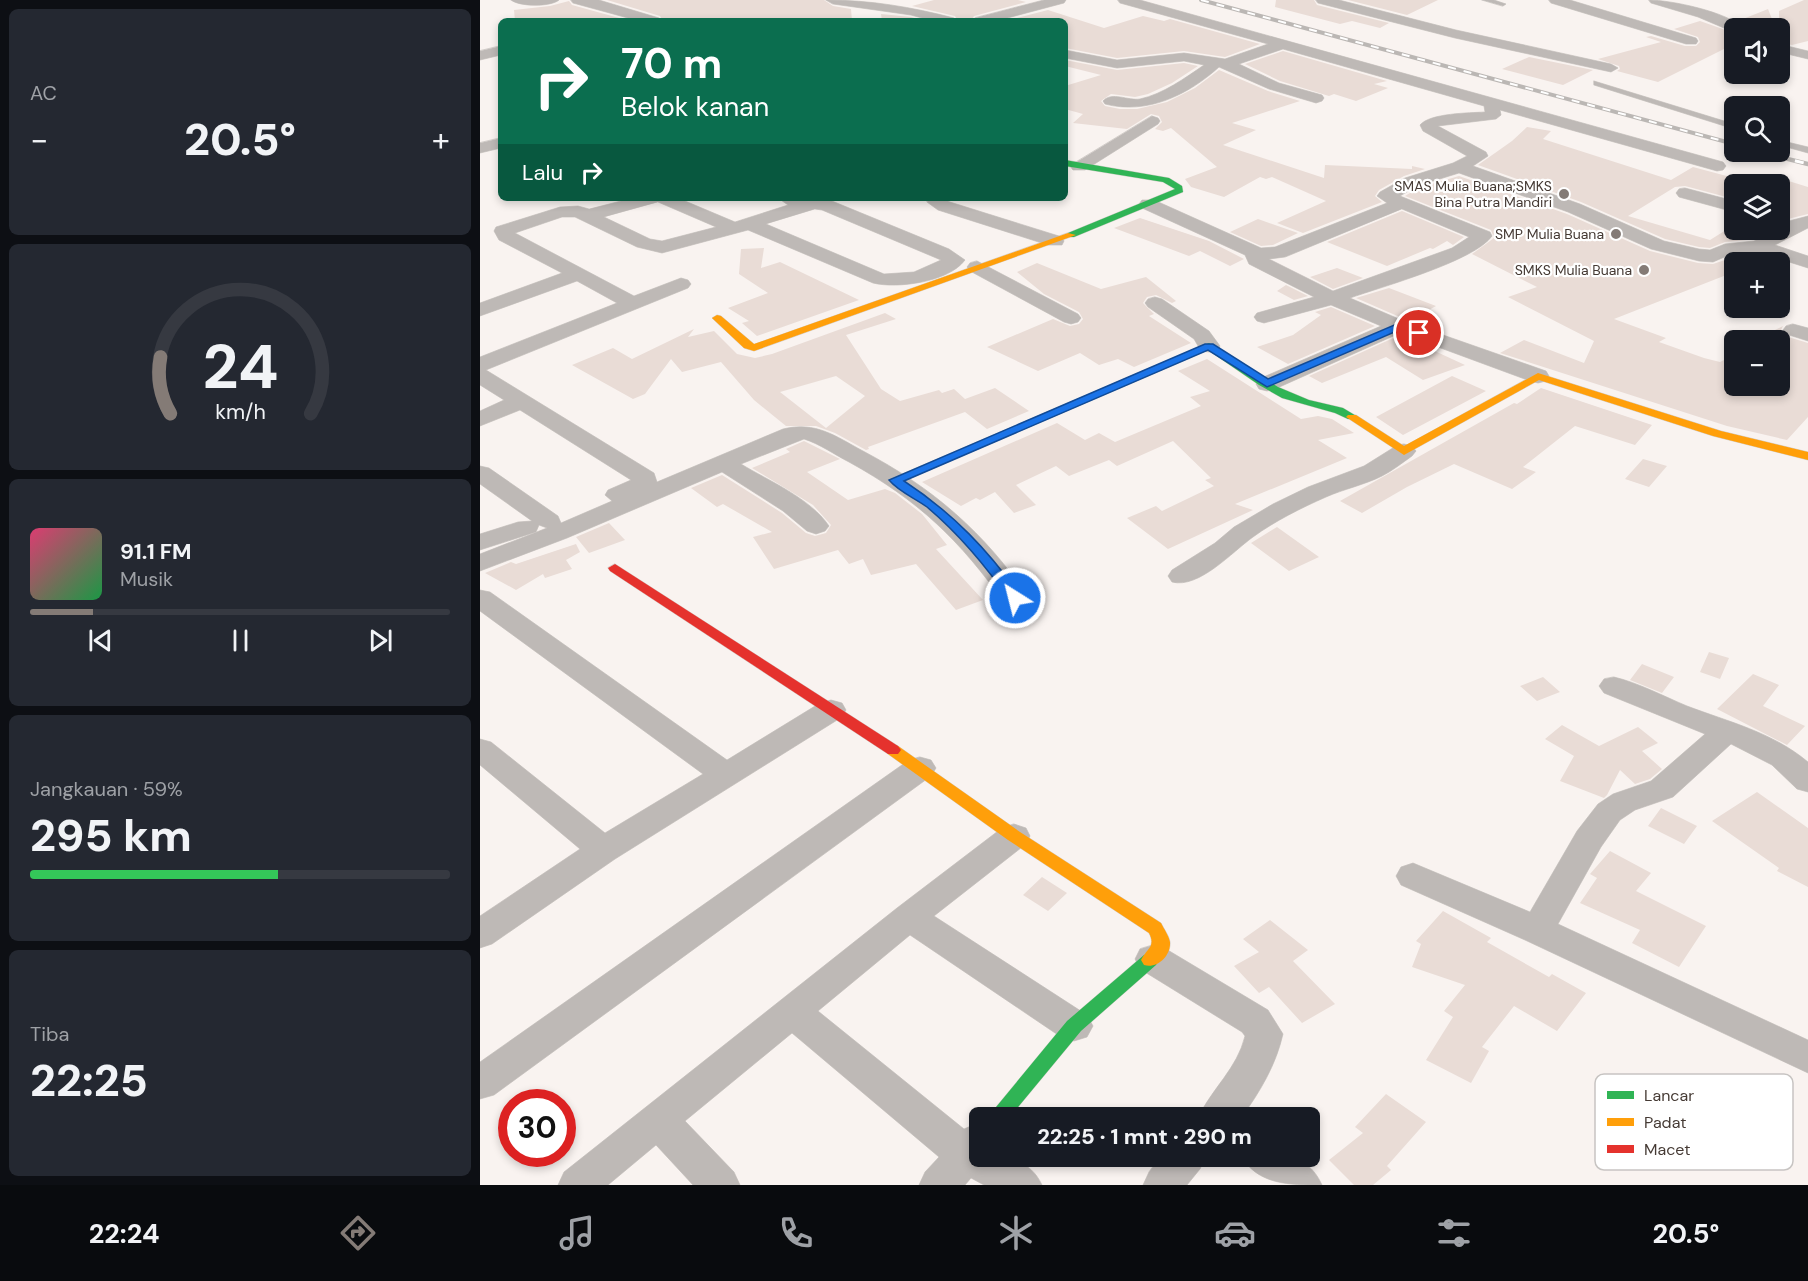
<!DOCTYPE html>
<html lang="id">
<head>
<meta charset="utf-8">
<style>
  body { margin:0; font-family:"DM Sans",sans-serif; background:#242831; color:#f1f3f6; height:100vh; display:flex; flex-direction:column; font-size:22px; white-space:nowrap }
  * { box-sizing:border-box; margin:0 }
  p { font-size:20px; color:#9ea1a6 }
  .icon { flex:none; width:33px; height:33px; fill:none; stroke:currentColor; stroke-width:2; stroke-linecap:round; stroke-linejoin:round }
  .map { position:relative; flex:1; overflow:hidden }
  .details { display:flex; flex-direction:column; gap:9px; padding:9px; background:#0d0f14; width:480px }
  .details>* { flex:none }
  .guide { position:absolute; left:18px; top:18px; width:570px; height:183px; border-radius:9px; box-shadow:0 3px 9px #0003; background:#0b6e4f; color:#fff; overflow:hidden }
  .controls { position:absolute; left:1244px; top:18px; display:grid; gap:12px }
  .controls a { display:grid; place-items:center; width:66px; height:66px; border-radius:9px; background:#171b24; box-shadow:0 3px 9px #0003; font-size:30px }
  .speed { position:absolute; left:18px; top:1089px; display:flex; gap:12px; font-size:30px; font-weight:700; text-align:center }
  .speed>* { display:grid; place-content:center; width:78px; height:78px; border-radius:50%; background:#171b24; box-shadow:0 3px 9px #0003; line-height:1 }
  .speed .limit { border:9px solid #d22; background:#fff; color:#111 }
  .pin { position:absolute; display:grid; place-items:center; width:51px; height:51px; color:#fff; margin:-26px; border:3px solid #fff; border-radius:50%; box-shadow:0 2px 6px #0007 }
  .me { position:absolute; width:66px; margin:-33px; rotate:324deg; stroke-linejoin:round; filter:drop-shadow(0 0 4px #0008) }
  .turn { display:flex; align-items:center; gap:21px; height:126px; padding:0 24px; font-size:27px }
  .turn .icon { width:78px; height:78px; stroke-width:2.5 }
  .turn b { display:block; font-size:42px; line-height:51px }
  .then { display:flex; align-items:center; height:57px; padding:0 24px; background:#0003; gap:12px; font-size:22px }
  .big { font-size:45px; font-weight:800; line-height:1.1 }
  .details .card { flex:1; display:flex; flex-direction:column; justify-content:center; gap:9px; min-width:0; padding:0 21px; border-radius:9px; background:#242831 }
  .details .dial { align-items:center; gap:0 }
  .dial svg { height:156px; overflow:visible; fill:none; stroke:#363941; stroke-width:7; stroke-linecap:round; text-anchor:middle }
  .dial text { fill:#f1f3f6; stroke:none }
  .song { display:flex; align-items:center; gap:18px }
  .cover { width:72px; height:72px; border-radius:9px; background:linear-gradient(135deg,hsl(340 70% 55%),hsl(140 70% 35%)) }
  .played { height:6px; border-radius:3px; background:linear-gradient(90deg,#847b76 15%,#363941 15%) }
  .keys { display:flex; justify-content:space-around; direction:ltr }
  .heat { display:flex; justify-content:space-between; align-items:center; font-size:33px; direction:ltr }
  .charge { height:9px; border-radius:4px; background:linear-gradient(90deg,#34c759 59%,#363941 0) }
  .trip { position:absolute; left:489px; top:1107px; width:351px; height:60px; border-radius:9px; background:#171b24; box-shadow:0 3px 9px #0003; font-weight:800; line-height:60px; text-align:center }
  .dock { display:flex; height:96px; justify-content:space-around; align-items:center; background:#090b0e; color:#9ea1a6 }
  .dock .icon { width:42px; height:42px }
  .dock .active { color:#847b76 }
  .dock b { font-size:27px; color:#f1f3f6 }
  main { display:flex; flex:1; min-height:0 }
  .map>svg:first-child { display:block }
  .building { fill:#e9dcd6; fill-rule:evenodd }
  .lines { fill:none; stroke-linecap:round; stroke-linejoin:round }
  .lane-casing { stroke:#d4cfcb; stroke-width:1 }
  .street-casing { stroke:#d4cfcb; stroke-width:1 }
  .fast-casing { stroke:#d4cfcb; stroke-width:1 }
  .slow-casing { stroke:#d4cfcb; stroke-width:1 }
  .jam-casing { stroke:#d4cfcb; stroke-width:1 }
  .lane { fill:#beb9b6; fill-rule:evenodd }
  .street { fill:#beb9b6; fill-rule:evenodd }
  .fast { fill:#30b455; fill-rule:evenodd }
  .slow { fill:#ff9f0a; fill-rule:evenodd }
  .jam { fill:#e5322d; fill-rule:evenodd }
  .rail-far1-casing { stroke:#bbb7b4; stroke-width:4 }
  .rail-casing { stroke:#bbb7b4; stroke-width:4.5 }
  .rail-far1 { stroke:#fff; stroke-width:2; stroke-dasharray:8; stroke-linecap:butt }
  .rail { stroke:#fff; stroke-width:3; stroke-dasharray:9; stroke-linecap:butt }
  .route { fill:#1a73e8; stroke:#114b97; stroke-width:1.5 }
  .poi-dot { fill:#847b76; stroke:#fff; stroke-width:2 }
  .labels { text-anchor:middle; stroke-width:4.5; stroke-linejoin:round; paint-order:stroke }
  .far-poi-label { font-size:14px; fill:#453a34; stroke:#fff; text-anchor:end }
  .key { fill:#fff; stroke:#c7c4c2; stroke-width:1.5 }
  .key-label { font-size:16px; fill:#453a34 }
</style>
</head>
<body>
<main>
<section class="details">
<div class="card"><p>AC</p>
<div class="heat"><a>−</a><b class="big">20.5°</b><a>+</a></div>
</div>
<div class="card dial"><svg viewBox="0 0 100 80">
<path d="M14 69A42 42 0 1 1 86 69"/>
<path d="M14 69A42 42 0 0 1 9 40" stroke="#847b76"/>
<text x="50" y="56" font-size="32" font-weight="700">24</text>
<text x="50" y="72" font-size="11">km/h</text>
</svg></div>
<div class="card">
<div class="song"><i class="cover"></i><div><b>91.1 FM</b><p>Musik</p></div></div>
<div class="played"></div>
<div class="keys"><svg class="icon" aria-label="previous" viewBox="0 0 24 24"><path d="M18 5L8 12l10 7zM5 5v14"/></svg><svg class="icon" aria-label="pause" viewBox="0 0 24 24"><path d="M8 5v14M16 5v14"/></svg><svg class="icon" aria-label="next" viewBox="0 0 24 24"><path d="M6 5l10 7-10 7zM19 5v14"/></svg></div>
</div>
<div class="card"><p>Jangkauan · 59%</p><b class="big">295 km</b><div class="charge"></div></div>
<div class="card"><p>Tiba</p><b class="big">22:25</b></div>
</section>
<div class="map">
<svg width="1328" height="1185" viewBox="0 0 1328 1185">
  <rect width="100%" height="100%" fill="#f9f3f0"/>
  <!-- building -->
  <path class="building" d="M127 0H344L353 6 371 9 372 21H183L180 16Z
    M454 0H538L546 2 494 16 491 21H478L475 16 432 6Z
    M796 0H834L837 5 909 23 900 28 872 21 860 24 795 7Z
    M868 0H958L927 15Z
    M1324 0H1328V41L1312 45 1299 42V11Z
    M89 1 92 5 150 21H35L34 10 70 6Z
    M1288 9 1294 24 1285 28H1265L1258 21Z
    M568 10 624 28 663 16 684 21 690 19 780 44 745 57 704 51 637 58 585 48V21H525Z
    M401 14 431 17 444 21H402Z
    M1220 21 1254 33V44L1178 82 1137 71 1140 69 1139 66 1118 59 1181 42 1166 37 1171 36 1205 46H1216L1220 42 1218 37 1194 29Z
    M803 51 907 81 894 84 908 88 876 101 854 94 849 96 800 81 765 64Z
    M1049 57 1113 70 1083 85 1022 69Z
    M585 60 637 70 704 63 718 66 692 83 668 94 655 97 631 94 621 101 625 106 640 109H657L687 102 715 88 739 70 788 91 820 101 752 123 776 130 743 145 844 178 845 165 932 169V166L945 169 924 176 899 190 895 196 902 202 823 233 797 223 846 201 792 177 786 179 780 177 744 197 711 187 705 179 737 167 691 128 683 131 675 129 682 122 679 116 671 114 647 129 593 123 603 114 585 109V86L621 75 585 66Z
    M1047 127 1071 131 1063 139 1191 180 1213 167 1254 178V199L1205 186 1195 187 1148 216 1230 240 1246 230H1281L1267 240 1245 242 1230 248 1219 247 1185 239 1101 202 998 165 1032 141Z
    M979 176 1087 214 1170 251 1218 263 1233 264 1254 257V272L1134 319 1186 338 1179 342 1224 358 1240 362 1254 355V386H1299V339L1287 334 1303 326 1301 330 1305 336 1328 343V417L1307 440 1247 426 1020 353 1044 340 1104 363 1114 341 1028 297 1057 287 992 254 1014 238 1011 230 925 196 938 188Z
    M1299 178 1328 187V214L1308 219 1299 224Z
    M922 211 984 237 973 245 967 241 953 249 950 248 907 266 847 242Z
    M660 218 729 241 764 259 750 266 720 251 709 256 634 228Z
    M778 219 818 233 793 245 781 246 750 232Z
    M284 248 281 268 300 262 379 300 277 336 262 323 269 321 248 308 288 293 259 274 261 249Z
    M557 263 621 289 666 277 696 301 692 303 676 295 667 297 663 303 674 314 669 316 711 343 654 367 638 359 619 365 600 353 558 371 507 347 573 319 590 326 599 324 603 319 599 312 564 294 537 272Z
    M857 268 883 278 853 289 830 277Z
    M806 285 828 296 814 300 797 291Z
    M909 288 956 306 929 321 876 298Z
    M851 307 895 326 808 364 777 347 813 335 841 315 835 312Z
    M405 313 416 319 366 335 401 389 420 401 459 390 462 393 474 389 485 399 515 388 549 411 507 429 485 412 388 447 389 449 386 450 355 433 336 426H306L274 400 241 362 202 372 191 359 165 394 153 399 92 365 133 348 152 359 214 329 208 337 234 331 257 354 275 358 292 354ZM356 376 385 396 346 428 300 392Z
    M920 335 985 365 943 380 906 357 842 383 829 376Z
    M727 359 821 419 838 416 852 419 874 433 838 440 867 458 755 504 773 510 688 549 647 518 676 506 682 511 734 486 725 480 731 478 693 441 637 466 629 460 589 476 576 466 536 485 556 505 534 513 515 492 500 500 496 498 481 506 442 482 577 423 605 440 619 433 635 442 721 406 710 397 730 391 698 371Z
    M972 376 1006 391 923 435 896 417Z
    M1061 388 1172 425 1155 445 1095 426 1043 467 1056 472 1032 489 974 464 927 487 882 513 860 501 1034 403 1037 404Z
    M324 441 360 459 327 472 368 500 405 489 415 493 442 514 467 545 456 549 503 600 476 610 436 564 391 575 383 559 369 564 358 550 294 569 273 537 292 532 243 504 237 507 211 488 242 475 302 513 326 533 335 536 346 533 351 525 333 505 272 468 310 452 306 449Z
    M1163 459 1187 466 1169 487 1145 479Z
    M129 523 145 540 109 553 96 537Z
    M797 527 839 557 809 571 771 543Z
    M96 544 100 552 86 560 92 569 65 578 63 574 36 590 5 573 31 562 36 564Z
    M1229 652 1249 658 1240 679 1220 672Z
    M1162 664 1194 677 1182 693 1150 680Z
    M1273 674 1299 685 1283 706 1325 726 1307 745 1237 709Z
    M1063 677 1080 692 1057 701 1040 686Z
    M1082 725 1119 746 1158 727 1178 743 1162 751 1182 769 1170 779 1155 784 1140 770 1127 795 1124 798 1080 781 1094 756 1065 739Z
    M1277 792 1328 828V887L1297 871 1299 868 1232 821Z
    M1181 808 1217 826 1204 844 1168 826Z
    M1130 851 1171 873 1156 891 1226 926 1199 967 1152 943 1160 930 1100 903 1117 878 1110 874Z
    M562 877 587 893 568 911 543 895Z
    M963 911 1011 938 1007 942 1069 977 1072 974 1106 993 1077 1031 1034 1006 1002 1047 1009 1051 991 1083 946 1060 973 1017 964 1011 985 985 932 967 941 944 936 941Z
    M790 920 828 950 813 961 855 1004 822 1023 789 987 779 993 754 966 779 952 763 939Z
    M906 1094 946 1122 907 1166 911 1170 893 1185H874L849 1160 883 1133 875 1127Z"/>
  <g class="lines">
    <defs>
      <path id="lane" d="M1002 0H1014L1026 4 1023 6Z
        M1114 81 1254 124V129L1114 85Z
        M1299 140 1328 147V153L1299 145Z"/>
      <path id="street" d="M31 0H79C71 7 39 7 31 0Z
        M91 0H119L179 18 181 21H159L93 3Z
        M346 0C391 0 431 7 474 18L476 21H453L431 15 353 4Z
        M564 0H586L584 3 516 21H493L495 18Z
        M638 0H660L1243 162 1246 166 1243 170 1237 171 1020 110 1021 115 1016 119 958 126 1006 152 1008 156 993 166 1100 204 1184 241 1219 249 1230 250 1245 244 1274 241 1294 230H1299V227L1309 221 1328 216V228L1295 245 1328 256V268L1278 252 1249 255 1233 262 1219 261 1171 249 1088 212 979 173 937 186 920 196 1010 232 1012 236C995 261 901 287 870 298L926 322 1066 371 1069 376 1066 381 1058 383 1050 381 920 333 795 389 787 391 779 389 776 384 779 379 901 326 851 305 784 323 777 321 774 317 777 313 834 297 769 264 765 255 662 208 659 204 662 200H674L781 248 795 247 907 203 897 196 900 192 925 178 973 163 987 156 943 131 940 125C950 113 989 113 1005 112L1004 106 803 49 759 64 799 83 842 95 844 98 842 101 836 103 789 89 739 67C708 95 667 115 625 104L623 101C632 91 648 101 660 99 683 94 705 78 724 65L704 61 637 68 585 58V50L637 60 704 53 745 59 788 44 640 3ZM922 209 989 237 972 248 853 291 789 259 805 257Z
        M836 0H859L976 30 1131 64 1138 68 1131 72 975 38 838 3Z
        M1069 0H1090L1216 38 1218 41 1216 44H1206L1071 3Z
        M1169 0C1191 0 1248 12 1263 28L1251 31 1218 17 1171 3Z
        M1299 44 1328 51V59L1299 52Z
        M21 46V55L0 60V51Z
        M672 116 678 118 680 121 678 124 605 170H593L590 166Z
        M21 138V148L0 153V143Z
        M1205 188 1254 201V212L1199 197 1196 193 1199 189Z
        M153 198H198L255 222 308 205 298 198 325 200 336 198 352 201 469 249 485 260C469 282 417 289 393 283L268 230 182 253 157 247 95 217H82L35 233 154 296 201 278 208 280 211 284 208 288 6 370 174 473 177 482 303 429C336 421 355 436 383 451 453 488 504 532 549 598L545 604 535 606 525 604C480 540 438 500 369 462 355 455 340 444 324 439L261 464C289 481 330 498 349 526L345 531 336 534 327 531 303 511 242 472 87 538 0 571V554L67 528 59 525 56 532 0 550V534L38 522 52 521 0 484V466L9 468 78 516 81 523 132 501 125 495 128 490 151 480 40 410 0 426V411L24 400 0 385V357L137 303 97 281 0 316V303L82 273 19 240 14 231 16 227 80 207 98 206 109 209ZM178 202 236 227 182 241 170 239 124 217ZM335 209 342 210 461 260 434 272 404 274 286 224Z
        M449 198H467L466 200 470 202 582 237 584 241 582 245H568L458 210 447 202Z
        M497 261 598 314 601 318 598 322 591 324 584 322 490 271 487 267 490 263Z
        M675 297 682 299 729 331 740 346 737 351 729 352 721 351 714 339 668 307 665 303 668 299Z
        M1313 324 1328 328V341L1306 334 1303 330 1306 326Z
        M924 444 932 446 936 451 932 456C922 463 912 471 902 476 884 485 864 489 846 497 821 508 795 521 773 537 752 552 719 589 692 582L688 576 692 570 735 543 754 527 793 504 828 487 884 466 916 446Z
        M0 590 10 592 247 760 340 703 351 700 362 703 366 710 362 717 135 859 12 944 0 948V916L100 849 0 765V739L11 742 125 833 223 774 0 611Z
        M1134 677C1159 683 1183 696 1207 706 1249 722 1292 732 1328 762V792L1317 789 1292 765 1251 744 1193 797 1155 810 1140 820 1121 847 1078 924 1328 1040V1073L1045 940 921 885 916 876 921 867 933 863 1050 912 1097 831 1118 804 1133 794 1171 781 1225 734 1124 693 1119 686 1124 679Z
        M440 757 451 760 456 768 451 776 14 1095 0 1099V1062L429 760Z
        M534 824 546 828 550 836 546 844 454 916 607 1015 613 1026 607 1037 594 1041 581 1037 430 935 338 1011 484 1129 500 1122V1156C526 1156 550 1159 562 1185H504L491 1178 485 1185H439L445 1172 459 1157 312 1033 205 1121 254 1172 260 1185H213L176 1145 128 1185H78L84 1172 417 908 522 828Z
        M673 945 686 949 788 1010 803 1034C796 1065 780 1092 761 1118H718C732 1088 757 1069 765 1036L762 1032 660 969 655 959 660 949Z
        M681 1156H726L720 1169 707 1185H663L669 1172Z
        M761 1156C795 1156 826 1149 842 1185 809 1185 778 1185 761 1156Z"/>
      <path id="fast" d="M585 160 689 178 702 186 703 192 594 237H588V233L695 189 683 182 585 166Z
        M729 343 798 387 829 400 863 408 878 417 876 419H868L855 413 802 398 779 385 728 350 419 483 415 484 409 480Z
        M670 953 676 955 679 960 676 965 601 1031 529 1118H507L587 1021 664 955Z"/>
      <path id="slow" d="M588 233 596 235 274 351 264 348 232 318 237 315 241 316 274 344Z
        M1058 373 1241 431 1328 452V460L1233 436 1059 380 924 455 866 417 868 415H876L924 446Z
        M413 745 418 746 540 832 681 923C684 929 689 936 690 942 691 956 677 969 664 965L661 960C667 948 676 947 669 933L528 840 408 754 405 750 408 746Z"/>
      <path id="jam" d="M135 564 418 746 421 750 418 754H408L130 571 128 568Z"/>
    </defs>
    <!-- lane casing -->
    <use href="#lane" class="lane-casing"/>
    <!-- street casing -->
    <use href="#street" class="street-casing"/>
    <!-- fast casing -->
    <use href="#fast" class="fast-casing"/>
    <!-- slow casing -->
    <use href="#slow" class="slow-casing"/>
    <!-- jam casing -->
    <use href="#jam" class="jam-casing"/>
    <!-- lane -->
    <use href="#lane" class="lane"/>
    <!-- street -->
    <use href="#street" class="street"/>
    <!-- fast -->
    <use href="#fast" class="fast"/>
    <!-- slow -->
    <use href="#slow" class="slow"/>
    <!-- jam -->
    <use href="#jam" class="jam"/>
    <defs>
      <path id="rail-far1" d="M721 0 1254 144"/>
      <path id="rail" d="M1280 152 1328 164"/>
    </defs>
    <!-- rail-far1 casing -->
    <use href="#rail-far1" class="rail-far1-casing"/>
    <!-- rail casing -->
    <use href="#rail" class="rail-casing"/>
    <!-- rail-far1 -->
    <use href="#rail-far1" class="rail-far1"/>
    <!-- rail -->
    <use href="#rail" class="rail"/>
  </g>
  <!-- route -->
  <path class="route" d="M919 323 944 333 939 336 919 330 787 387 728 350 424 481C473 513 509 551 542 598L540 601H530C506 566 480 535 447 507 435 498 419 492 409 480L725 344H733L788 379Z"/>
  <!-- markers -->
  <g class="poi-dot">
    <circle cx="1084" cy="194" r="6"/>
    <circle cx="1136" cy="234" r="6"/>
    <circle cx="1164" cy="270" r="6"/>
  </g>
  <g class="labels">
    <!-- far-poi labels -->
    <g class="far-poi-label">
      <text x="1072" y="191">SMAS Mulia Buana;SMKS<tspan x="1072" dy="16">Bina Putra Mandiri</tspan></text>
      <text x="1124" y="239">SMP Mulia Buana</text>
      <text x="1152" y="275">SMKS Mulia Buana</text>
    </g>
  </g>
  <!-- legend -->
  <rect x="1115" y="1074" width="198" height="96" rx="9" class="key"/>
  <rect x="1127" y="1091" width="27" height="8" fill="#30b455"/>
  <rect x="1127" y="1118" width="27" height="8" fill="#ff9f0a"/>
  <rect x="1127" y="1145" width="27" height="8" fill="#e5322d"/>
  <g class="key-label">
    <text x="1164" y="1101">Lancar</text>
    <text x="1164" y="1128">Padat</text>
    <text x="1164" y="1155">Macet</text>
  </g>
</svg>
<div class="controls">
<a><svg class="icon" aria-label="sound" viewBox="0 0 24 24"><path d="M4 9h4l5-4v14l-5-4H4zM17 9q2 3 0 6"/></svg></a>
<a><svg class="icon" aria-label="search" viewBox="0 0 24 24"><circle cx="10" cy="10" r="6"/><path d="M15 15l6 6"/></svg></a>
<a><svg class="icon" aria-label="layers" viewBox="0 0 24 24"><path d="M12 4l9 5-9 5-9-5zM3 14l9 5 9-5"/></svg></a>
<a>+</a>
<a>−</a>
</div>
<div class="speed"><div class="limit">30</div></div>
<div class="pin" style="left:939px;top:333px;background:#d93025"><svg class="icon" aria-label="arrive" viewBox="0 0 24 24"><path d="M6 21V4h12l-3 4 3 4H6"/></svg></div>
<svg class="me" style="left:535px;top:598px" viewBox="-20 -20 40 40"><circle r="17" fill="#1a73e8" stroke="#fff" stroke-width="3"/><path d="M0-11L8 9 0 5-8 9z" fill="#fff"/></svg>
<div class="trip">22:25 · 1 mnt · 290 m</div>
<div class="guide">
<div class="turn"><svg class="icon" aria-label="right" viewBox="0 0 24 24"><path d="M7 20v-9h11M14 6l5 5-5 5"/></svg><div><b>70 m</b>Belok kanan</div></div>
<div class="then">Lalu<svg class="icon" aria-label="right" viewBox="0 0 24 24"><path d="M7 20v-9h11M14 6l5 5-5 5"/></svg></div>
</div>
</div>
</main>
<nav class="dock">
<b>22:24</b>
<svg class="icon active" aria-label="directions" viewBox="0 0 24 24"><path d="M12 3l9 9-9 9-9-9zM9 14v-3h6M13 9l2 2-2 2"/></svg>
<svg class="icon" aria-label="music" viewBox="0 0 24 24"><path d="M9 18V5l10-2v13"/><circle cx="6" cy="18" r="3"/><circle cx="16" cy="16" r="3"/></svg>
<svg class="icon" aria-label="phone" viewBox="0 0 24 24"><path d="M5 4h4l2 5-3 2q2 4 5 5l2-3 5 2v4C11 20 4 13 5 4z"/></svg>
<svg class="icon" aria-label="climate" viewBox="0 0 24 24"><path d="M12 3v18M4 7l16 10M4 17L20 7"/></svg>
<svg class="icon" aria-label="car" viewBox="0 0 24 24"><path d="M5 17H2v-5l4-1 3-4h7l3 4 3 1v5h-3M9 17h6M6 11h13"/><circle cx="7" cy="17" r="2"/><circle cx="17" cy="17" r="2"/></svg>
<svg class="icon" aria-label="filters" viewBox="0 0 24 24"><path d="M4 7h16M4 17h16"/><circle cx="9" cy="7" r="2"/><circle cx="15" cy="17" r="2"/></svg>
<b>20.5°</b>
</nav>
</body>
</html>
